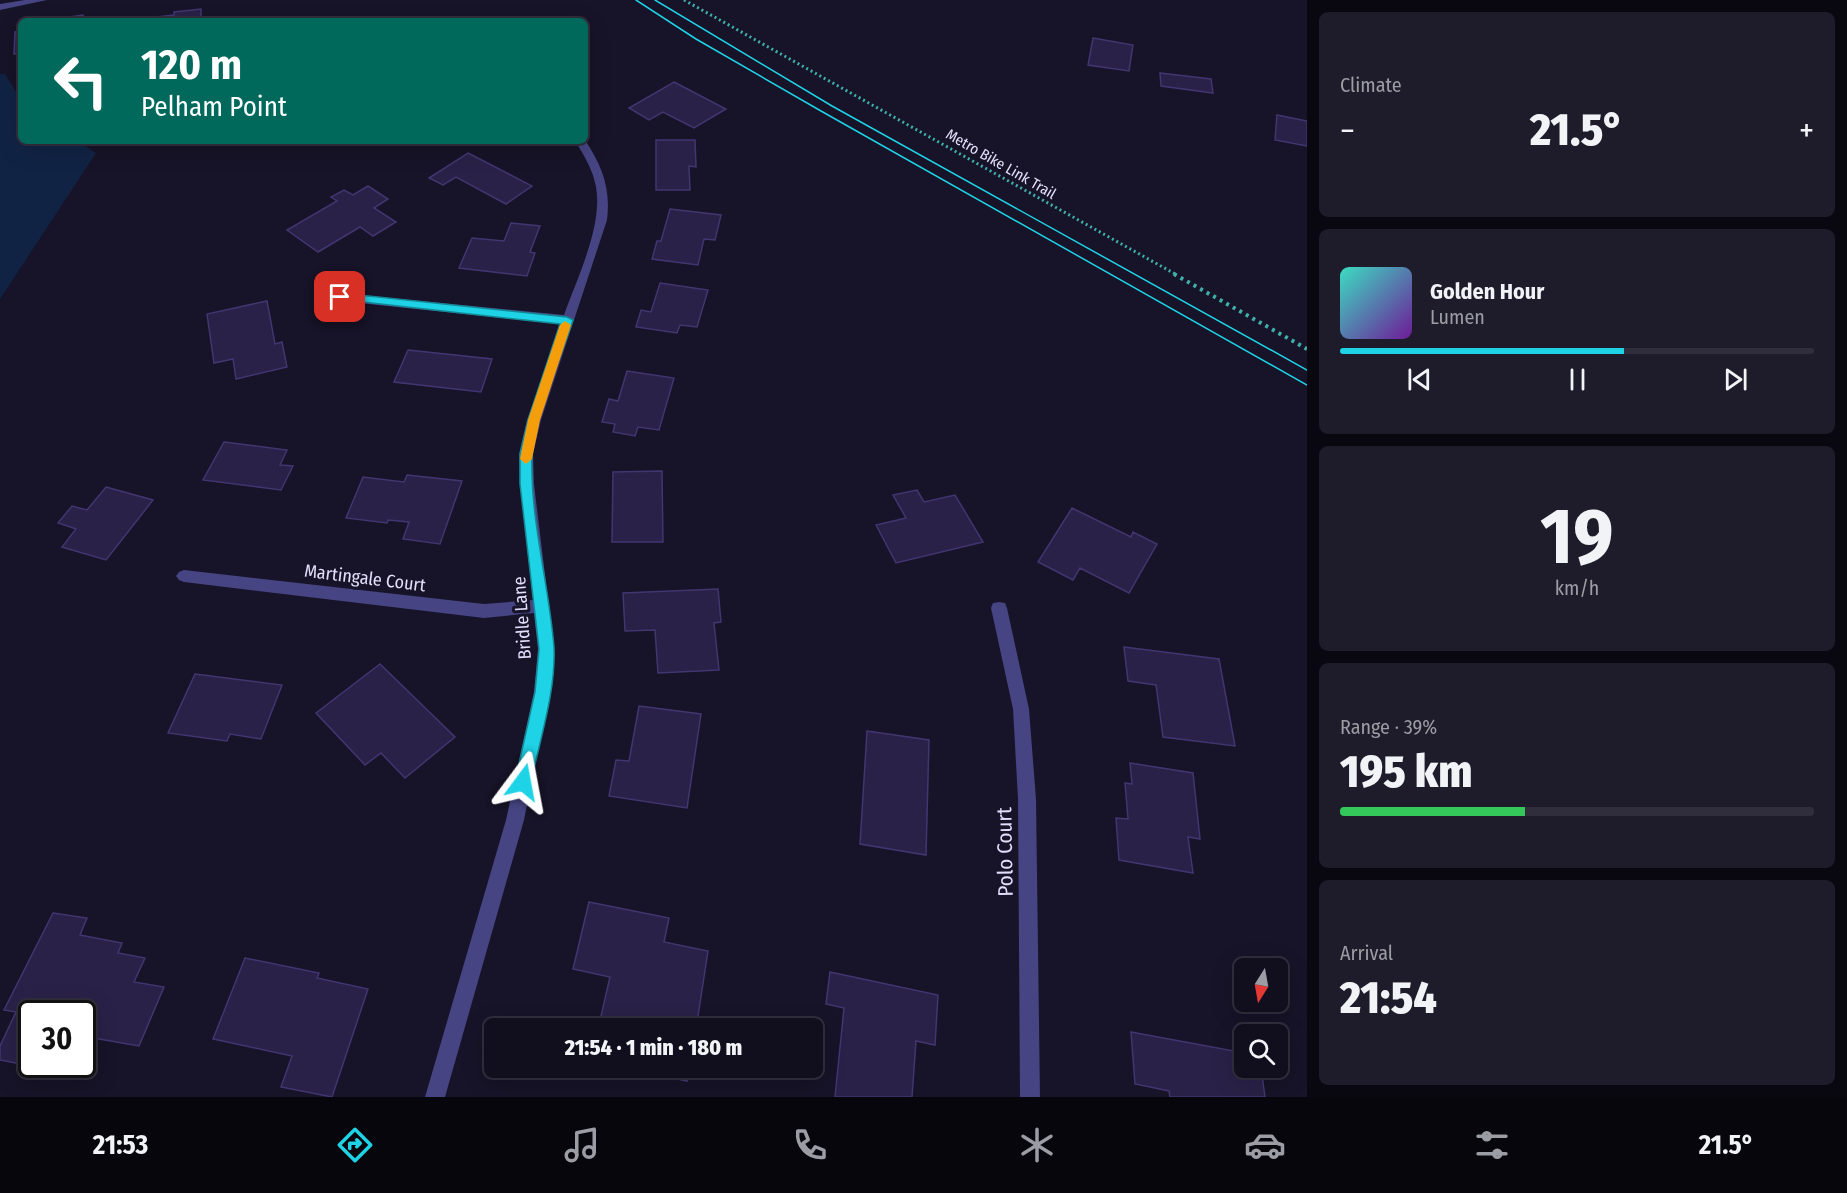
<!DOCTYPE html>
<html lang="en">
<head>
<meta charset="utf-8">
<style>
  body { margin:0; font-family:"Fira Sans Condensed",sans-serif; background:#1e1c2b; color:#f1f3f6; height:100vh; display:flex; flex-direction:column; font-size:22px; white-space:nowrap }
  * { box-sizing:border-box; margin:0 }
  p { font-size:20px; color:#9c9ca4 }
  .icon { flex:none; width:33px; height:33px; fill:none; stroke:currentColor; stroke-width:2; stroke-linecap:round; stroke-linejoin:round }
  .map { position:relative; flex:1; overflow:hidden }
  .details { display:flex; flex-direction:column; gap:12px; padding:12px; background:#090810; width:540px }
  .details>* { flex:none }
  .guide { position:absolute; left:18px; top:18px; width:570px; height:126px; border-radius:9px; box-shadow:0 6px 24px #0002,0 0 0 2px #302e3c; background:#00695c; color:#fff; overflow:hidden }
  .needle { width:39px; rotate:191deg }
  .fabs { position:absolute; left:1234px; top:958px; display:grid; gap:12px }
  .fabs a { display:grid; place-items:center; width:54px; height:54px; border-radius:9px; background:#110e1e; box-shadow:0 6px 24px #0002,0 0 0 2px #302e3c; font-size:30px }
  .speed { position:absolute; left:18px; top:1000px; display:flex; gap:12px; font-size:30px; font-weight:700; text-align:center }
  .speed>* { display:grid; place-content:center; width:78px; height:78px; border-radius:50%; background:#110e1e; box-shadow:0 6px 24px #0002,0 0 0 2px #302e3c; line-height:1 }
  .speed .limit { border:3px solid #111; border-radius:9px; background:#fff; color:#111 }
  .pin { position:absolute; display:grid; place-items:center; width:51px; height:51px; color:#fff; margin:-26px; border-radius:12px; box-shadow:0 3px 9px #0006 }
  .me { position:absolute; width:66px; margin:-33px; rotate:13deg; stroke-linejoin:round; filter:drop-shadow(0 0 4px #0008) }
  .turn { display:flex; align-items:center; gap:21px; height:126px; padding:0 24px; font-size:27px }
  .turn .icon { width:78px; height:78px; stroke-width:2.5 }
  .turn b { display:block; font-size:42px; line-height:51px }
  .big { font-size:45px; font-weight:800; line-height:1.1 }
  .details .card { flex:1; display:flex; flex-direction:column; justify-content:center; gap:9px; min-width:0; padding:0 21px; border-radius:9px; background:#1e1c2b }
  .details .dial { align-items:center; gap:0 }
  .dial b { font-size:78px; line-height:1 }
  .song { display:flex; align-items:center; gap:18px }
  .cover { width:72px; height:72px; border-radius:9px; background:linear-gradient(135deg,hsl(170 70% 55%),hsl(280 70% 35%)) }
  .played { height:6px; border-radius:3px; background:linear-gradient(90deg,#1fd3e7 60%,#302e3c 60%) }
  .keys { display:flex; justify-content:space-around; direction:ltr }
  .heat { display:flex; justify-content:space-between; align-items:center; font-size:33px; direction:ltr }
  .charge { height:9px; border-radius:4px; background:linear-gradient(90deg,#34c759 39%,#302e3c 0) }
  .trip { position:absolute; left:484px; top:1018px; width:339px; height:60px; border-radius:9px; background:#110e1e; box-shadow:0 6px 24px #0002,0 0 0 2px #302e3c; font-weight:800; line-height:60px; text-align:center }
  .menu { display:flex; height:96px; justify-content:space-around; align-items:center; background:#07060c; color:#9c9ca4 }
  .menu .icon { width:42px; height:42px }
  .menu .on { color:#1fd3e7 }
  .menu b { font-size:27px; color:#f1f3f6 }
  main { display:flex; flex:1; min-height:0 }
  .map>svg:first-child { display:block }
  .water { fill:#112344 }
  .building { fill:#292147; stroke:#423671; stroke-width:1.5 }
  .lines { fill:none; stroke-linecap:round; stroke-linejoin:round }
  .path-far1 { stroke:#3eb0a9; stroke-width:3; stroke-dasharray:2 3; stroke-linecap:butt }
  .path { stroke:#3eb0a9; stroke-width:4; stroke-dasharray:3 4.5; stroke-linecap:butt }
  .minor { fill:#464482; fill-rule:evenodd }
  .tram { stroke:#1fd3e7; stroke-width:1.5 }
  .route { fill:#1fd3e7; stroke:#148996; stroke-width:1.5 }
  .slow { fill:#f59e0b }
  .labels { text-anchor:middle; stroke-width:6; stroke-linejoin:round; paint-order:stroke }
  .far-street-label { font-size:15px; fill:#e2defb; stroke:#171328 }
  .street-label { font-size:18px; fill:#e2defb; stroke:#171328 }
  .near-street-label { font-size:21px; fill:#e2defb; stroke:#171328 }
</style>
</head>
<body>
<main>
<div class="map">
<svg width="1307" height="1097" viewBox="0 0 1307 1097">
  <rect width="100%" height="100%" fill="#171328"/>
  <!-- water -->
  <path class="water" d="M0 74H5L21 100V141H77L96 153 0 299Z"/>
  <!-- building -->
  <path class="building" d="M201 9V21H120L174 15V12Z
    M83 15V21H56V19Z
    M21 31V53L14 54 15 32Z
    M1093 38 1133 45 1129 71 1088 65Z
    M1160 73 1211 79 1213 93 1161 86Z
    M674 82 726 109 694 128 663 112 649 120 629 108Z
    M1277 115 1307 121V146L1275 140Z
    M656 140H695L696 167 689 166 690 190H656Z
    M468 153 532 186 506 204 456 177 443 185 429 178Z
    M368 186 388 199 374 208 396 222 373 236 360 227 318 252 287 230 337 201 331 197 344 190 353 195Z
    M670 209 721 215 715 240 704 239 698 265 652 259 657 241H661Z
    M511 223 540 226 530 252 535 253 527 276 459 268 472 238 504 241Z
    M660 283 708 290 697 327 680 325 677 333 636 327 641 310 651 312Z
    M267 301 275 344 282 342 287 367 236 379 233 359 214 363 207 314Z
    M408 350 492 359 481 392 394 382Z
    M627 371 674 378 659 430 638 427 635 436 613 432 615 424 602 422 609 399 618 401Z
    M224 442 287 450 280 465 293 466 281 490 203 480Z
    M662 471 663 542H612L613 472Z
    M407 475 462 481 440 544 403 539 409 522 388 520 387 523 346 518 363 477 404 482Z
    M106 487 153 500 106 560 62 547 76 529 58 523 72 506 87 510Z
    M917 490 924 502 955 495 983 542 896 563 876 525 906 518 893 495Z
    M1072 508 1131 537 1133 532 1157 544 1129 593 1080 568 1073 580 1038 562Z
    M718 589 721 622 714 623 719 670 658 673 655 630 625 631 623 593Z
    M1124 647 1219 659 1235 746 1163 737 1156 685 1128 681Z
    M380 664 455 737 405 778 381 753 365 765 316 713Z
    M195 674 282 685 261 739 230 734 227 741 168 733Z
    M639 706 701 714 687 808 609 796 616 760 629 761Z
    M867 731 929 740 926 855 860 844Z
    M1130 763 1193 773 1200 839 1188 837 1193 873 1119 860 1116 818 1128 819 1125 783 1132 784Z
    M589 902 669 918 664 942 708 951 696 1029H598L610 977 573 969Z
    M53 913 87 918 80 935 122 943 118 953 145 958 134 982 164 987 139 1046 82 1036V1014H32V1065H65L62 1072 0 1060V1046L16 1012 4 1010Z
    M245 958 319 973 317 978 368 989 332 1097 281 1087 292 1056 213 1039Z
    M830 972 938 995 935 1045 916 1041 912 1097H835L844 1008 826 1004Z
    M1131 1032 1245 1053V1068H1261L1265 1097H1170L1169 1091 1135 1084Z
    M627 1068H689L687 1081Z"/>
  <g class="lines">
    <!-- path-far1 -->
    <path class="path-far1" d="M684 0 1177 275"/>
    <!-- path -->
    <path class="path" d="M1174 274 1307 349"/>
    <!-- minor -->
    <path class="minor" d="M25 0H47L0 10V4Z
      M585 140C602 166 611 188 607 220L541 420 533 454 534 484 554 649 550 692 524 820 445 1097H425L506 820 534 692 538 649 534 613 484 618 184 582 179 580 176 576 179 572 184 570 484 604 533 600 520 484 519 454 527 420 561 324 340 301 334 297 340 293 564 315C577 278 603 226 596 187 593 170 584 155 575 141Z
      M999 602 1005 603 1007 608 1029 709 1036 799 1040 1097H1020L1018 799 1013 709 991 608 993 603Z"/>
    <!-- tram -->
    <path class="tram" d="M636 0 696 39 821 111 1307 385
      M655 0 832 106 1307 370"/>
  </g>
  <!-- route -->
  <path class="route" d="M340 293 567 317 573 320C561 357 534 420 532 456 530 520 549 584 554 647 556 691 540 739 531 782L529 787 523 789 518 787 515 782 535 692 539 649 520 484V454L528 420 560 324 336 299 334 297Z"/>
  <!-- slow -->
  <path class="slow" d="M565 321 571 325 540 420 532 459 526 464 520 459 528 420 560 325Z"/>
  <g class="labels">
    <!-- far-street labels -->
    <g class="far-street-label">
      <text transform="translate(1001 164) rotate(30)" y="5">Metro Bike Link Trail</text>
    </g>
    <!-- street labels -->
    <g class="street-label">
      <text transform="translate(365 578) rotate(7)" y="6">Martingale Court</text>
      <text transform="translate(522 618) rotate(-94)" y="6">Bridle Lane</text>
    </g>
    <!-- near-street labels -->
    <g class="near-street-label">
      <text transform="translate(1005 852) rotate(-91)" y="7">Polo Court</text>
    </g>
  </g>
</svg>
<div class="fabs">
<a><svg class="needle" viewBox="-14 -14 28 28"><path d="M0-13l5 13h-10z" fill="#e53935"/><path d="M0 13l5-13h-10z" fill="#9c9ca4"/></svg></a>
<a><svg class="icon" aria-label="search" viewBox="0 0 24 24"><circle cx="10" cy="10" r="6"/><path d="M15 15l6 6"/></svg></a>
</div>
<div class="speed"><div class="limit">30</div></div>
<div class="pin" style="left:340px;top:297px;background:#d93025"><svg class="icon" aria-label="arrive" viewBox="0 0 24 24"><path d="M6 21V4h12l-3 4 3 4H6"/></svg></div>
<svg class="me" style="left:523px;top:782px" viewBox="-20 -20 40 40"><path d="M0-17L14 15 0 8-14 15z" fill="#1fd3e7" stroke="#fff" stroke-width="4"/></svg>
<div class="trip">21:54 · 1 min · 180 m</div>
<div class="guide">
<div class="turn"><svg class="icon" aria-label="left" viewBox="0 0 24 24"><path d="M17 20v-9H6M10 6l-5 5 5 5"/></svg><div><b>120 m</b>Pelham Point</div></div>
</div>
</div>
<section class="details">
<div class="card"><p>Climate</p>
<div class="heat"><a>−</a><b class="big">21.5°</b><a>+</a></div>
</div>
<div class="card">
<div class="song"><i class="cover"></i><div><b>Golden Hour</b><p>Lumen</p></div></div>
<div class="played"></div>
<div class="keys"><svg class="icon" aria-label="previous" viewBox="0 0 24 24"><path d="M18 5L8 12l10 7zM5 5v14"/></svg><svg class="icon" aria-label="pause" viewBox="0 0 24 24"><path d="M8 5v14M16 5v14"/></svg><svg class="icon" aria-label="next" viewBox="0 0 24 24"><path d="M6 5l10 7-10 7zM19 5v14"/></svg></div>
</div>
<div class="card dial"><b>19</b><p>km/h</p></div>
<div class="card"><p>Range · 39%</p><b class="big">195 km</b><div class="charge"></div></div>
<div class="card"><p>Arrival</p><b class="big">21:54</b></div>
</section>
</main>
<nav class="menu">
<b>21:53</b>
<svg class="icon on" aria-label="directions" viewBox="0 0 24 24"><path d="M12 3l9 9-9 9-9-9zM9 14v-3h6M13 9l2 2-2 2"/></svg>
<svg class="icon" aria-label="music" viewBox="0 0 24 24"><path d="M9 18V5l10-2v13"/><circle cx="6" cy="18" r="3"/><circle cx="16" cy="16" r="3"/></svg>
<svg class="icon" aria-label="phone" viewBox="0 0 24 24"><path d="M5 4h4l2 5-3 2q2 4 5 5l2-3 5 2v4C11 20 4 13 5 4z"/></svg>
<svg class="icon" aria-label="climate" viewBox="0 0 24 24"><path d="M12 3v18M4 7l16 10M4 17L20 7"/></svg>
<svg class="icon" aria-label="car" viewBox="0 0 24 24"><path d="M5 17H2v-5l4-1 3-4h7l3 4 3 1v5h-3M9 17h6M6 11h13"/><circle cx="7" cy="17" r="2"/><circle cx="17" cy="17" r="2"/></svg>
<svg class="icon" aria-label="filters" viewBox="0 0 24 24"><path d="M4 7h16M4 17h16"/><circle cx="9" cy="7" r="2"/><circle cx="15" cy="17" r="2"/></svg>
<b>21.5°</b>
</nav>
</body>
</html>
